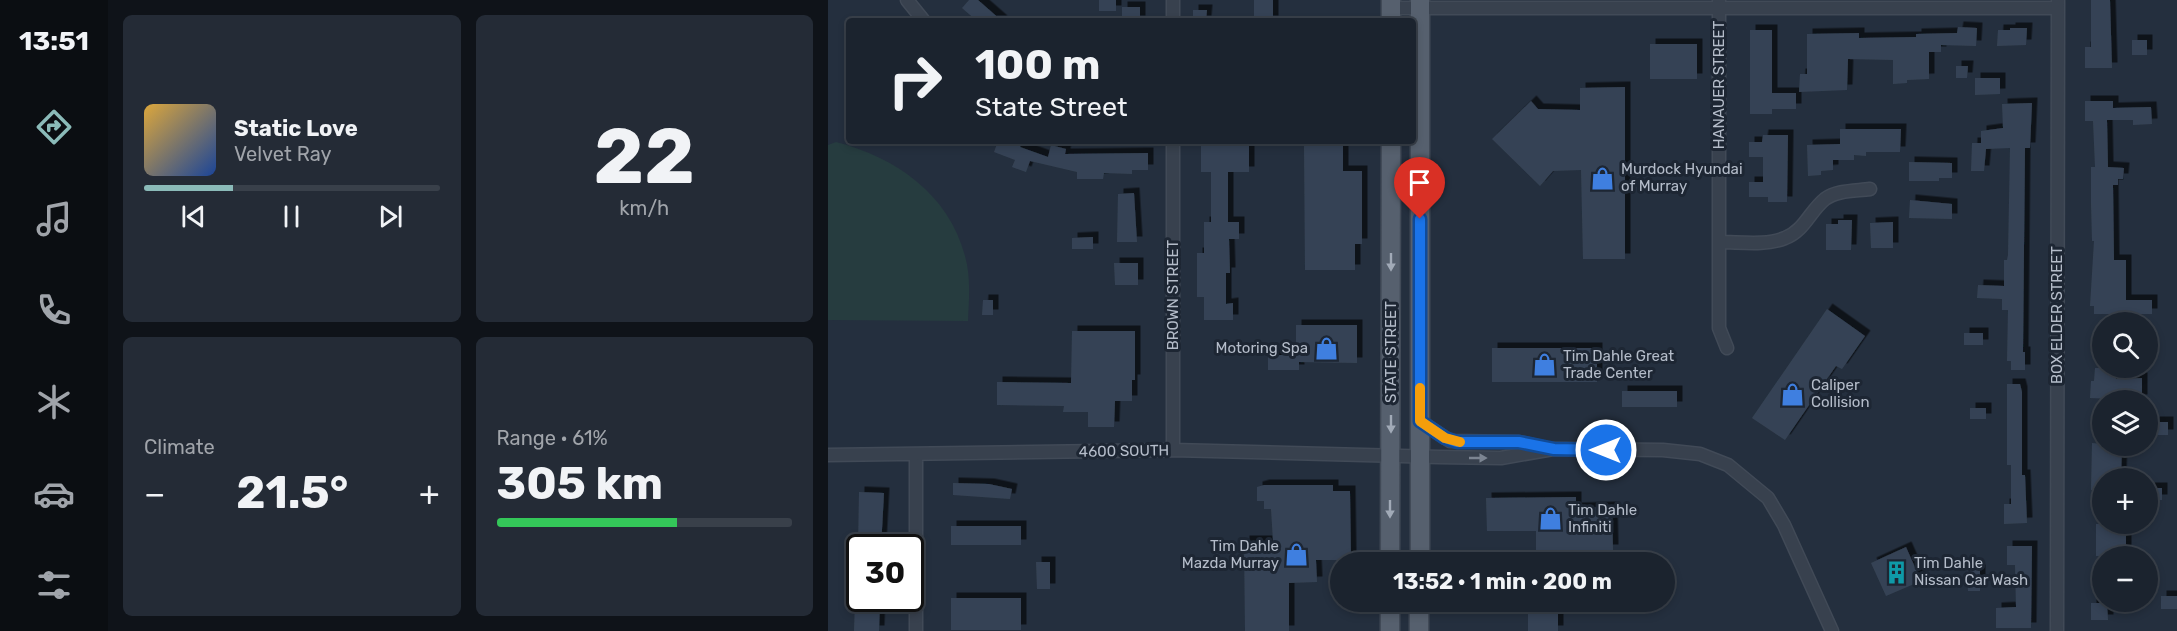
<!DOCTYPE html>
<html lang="en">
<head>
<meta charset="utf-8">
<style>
  body { margin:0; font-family:Rubik,sans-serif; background:#242b36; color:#f1f3f6; height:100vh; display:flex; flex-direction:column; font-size:22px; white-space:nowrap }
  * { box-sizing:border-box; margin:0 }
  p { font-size:20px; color:#a0a4aa }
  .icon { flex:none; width:33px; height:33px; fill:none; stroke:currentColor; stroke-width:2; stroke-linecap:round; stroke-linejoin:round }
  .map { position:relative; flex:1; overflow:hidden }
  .panel { display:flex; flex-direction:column; gap:15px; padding:15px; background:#0f1319; width:720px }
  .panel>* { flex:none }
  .top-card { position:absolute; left:18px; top:18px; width:570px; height:126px; border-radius:6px; box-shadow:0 3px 9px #0003,0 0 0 2px #39404a; background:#1b232e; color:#f1f3f6; overflow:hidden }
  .controls { position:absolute; left:1264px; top:312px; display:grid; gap:12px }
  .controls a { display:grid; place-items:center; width:66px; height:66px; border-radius:50%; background:#1b232e; box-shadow:0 3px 9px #0003,0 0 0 2px #39404a; font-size:30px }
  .speed { position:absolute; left:18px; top:534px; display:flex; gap:12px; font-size:30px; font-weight:700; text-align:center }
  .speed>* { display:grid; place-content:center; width:78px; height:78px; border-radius:50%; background:#1b232e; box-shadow:0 3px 9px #0003,0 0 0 2px #39404a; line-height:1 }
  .speed .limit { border:3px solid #111; border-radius:9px; background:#fff; color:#111 }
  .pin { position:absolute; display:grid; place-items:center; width:51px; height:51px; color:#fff; margin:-62px -26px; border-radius:50% 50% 50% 0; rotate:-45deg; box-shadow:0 0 6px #0007 }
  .pin .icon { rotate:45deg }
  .me { position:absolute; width:66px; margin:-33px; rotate:270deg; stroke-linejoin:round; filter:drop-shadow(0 0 4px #0008) }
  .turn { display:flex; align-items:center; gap:21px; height:126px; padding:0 30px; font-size:27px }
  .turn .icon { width:78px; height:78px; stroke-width:2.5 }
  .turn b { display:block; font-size:42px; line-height:51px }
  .big { font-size:45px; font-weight:700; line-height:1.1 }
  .panel .card { flex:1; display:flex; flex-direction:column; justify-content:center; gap:9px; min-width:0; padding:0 21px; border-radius:9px; background:#242b36 }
  .panel .dial { align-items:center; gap:0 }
  .dial b { font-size:78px; line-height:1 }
  .song { display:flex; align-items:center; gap:18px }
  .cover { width:72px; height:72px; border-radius:9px; background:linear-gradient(135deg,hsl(40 70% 55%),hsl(220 70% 35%)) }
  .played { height:6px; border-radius:3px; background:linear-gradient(90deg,#8bbbb9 30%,#39404a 30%) }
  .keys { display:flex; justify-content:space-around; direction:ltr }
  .heat { display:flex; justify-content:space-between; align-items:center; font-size:33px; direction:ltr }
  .charge { height:9px; border-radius:4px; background:linear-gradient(90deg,#34c759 61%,#39404a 0) }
  .panel .tiles { flex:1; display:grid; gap:15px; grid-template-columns:repeat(2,1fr) }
  .trip { position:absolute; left:502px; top:552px; width:345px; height:60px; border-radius:30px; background:#1b232e; box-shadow:0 3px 9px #0003,0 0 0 2px #39404a; font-weight:700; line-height:60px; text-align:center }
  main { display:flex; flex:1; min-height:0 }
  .dock { display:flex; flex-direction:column; width:108px; justify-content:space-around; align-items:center; background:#0b0e12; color:#a0a4aa }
  .dock .icon { width:42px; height:42px }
  .dock .on { color:#8bbbb9 }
  .dock b { font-size:27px; color:#f1f3f6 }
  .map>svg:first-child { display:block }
  .green { fill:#263c3f }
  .building { fill:#364354; filter:url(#shadow) }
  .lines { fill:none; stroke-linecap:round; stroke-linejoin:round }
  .minor-casing { stroke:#414a57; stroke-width:15 }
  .primary-casing { stroke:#414a57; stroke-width:21 }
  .minor { stroke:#38414e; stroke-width:12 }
  .primary { stroke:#56606e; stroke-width:18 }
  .oneway { fill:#a1aab7 }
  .oneway2 { fill:#7c8592 }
  .route-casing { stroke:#114b97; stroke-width:15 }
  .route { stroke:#1a73e8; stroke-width:10 }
  .slow { stroke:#f59e0b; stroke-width:10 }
  .labels { text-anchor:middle; stroke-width:6; stroke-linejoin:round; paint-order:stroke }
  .street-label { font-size:15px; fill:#b4bcc9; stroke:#1d2633 }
  .poi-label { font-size:15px; fill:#b4bcc9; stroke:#1d2633; text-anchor:start }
</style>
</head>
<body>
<main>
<nav class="dock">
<b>13:51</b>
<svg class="icon on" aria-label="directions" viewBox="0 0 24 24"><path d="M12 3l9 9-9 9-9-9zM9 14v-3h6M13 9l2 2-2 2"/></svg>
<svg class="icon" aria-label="music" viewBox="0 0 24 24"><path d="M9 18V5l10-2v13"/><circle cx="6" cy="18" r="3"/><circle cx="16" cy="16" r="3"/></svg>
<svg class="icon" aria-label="phone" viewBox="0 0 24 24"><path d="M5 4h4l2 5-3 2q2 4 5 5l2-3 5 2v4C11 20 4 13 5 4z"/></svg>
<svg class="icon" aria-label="climate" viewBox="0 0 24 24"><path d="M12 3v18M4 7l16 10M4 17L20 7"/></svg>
<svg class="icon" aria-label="car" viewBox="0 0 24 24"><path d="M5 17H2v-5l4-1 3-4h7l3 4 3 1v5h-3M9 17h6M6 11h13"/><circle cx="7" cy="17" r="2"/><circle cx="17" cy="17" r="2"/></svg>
<svg class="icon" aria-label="filters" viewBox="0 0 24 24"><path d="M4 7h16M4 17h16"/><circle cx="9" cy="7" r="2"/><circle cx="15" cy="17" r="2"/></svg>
</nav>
<section class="panel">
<div class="tiles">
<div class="card">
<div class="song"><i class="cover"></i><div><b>Static Love</b><p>Velvet Ray</p></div></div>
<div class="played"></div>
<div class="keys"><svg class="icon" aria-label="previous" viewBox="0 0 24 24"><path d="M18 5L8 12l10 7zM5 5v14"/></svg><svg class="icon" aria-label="pause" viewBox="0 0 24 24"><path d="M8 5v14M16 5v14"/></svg><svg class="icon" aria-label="next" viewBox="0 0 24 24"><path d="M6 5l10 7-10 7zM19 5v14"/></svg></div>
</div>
<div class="card dial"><b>22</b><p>km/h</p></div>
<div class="card"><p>Climate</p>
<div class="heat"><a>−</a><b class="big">21.5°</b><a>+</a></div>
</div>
<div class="card"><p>Range · 61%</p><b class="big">305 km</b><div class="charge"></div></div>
</div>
</section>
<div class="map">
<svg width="1349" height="631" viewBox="0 0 1349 631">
  <defs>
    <filter id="shadow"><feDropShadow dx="5.5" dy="-5.5" stdDeviation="0" flood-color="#0009"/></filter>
  </defs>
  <rect width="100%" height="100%" fill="#242f3e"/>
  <!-- green -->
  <path class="green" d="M8 142C67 157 121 194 137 256 143 277 141 299 140 321L0 320V145Z"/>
  <!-- building -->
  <path class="building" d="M141 0H150L174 21H149L134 8Z
    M271 0H288V11H271Z
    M426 0H445V21H426Z
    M1263 0H1282L1284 68H1257V47H1263Z
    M294 7H312V21H294Z
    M365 10H379L378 21H365Z
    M1130 27 1149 28 1148 46 1113 45V52H1101V79L1079 80V83L1065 84V60L1020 59 1019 90 971 92 972 74H979V34L1031 33V38L1088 37V34L1129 33Z
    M1182 28H1199L1198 45 1169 46 1170 30H1182Z
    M922 30H944V93H968V109H944V114H922Z
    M1304 40H1319V55H1304Z
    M822 44H869V79H822Z
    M1128 66H1140L1139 78H1128Z
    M1147 78H1172V94L1147 95Z
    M797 87V259H755L753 170 725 171 712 186 664 139 703 101 710 109 752 110V88Z
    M1257 101H1285V108L1323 107 1324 124 1305 125V120H1279L1280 167 1296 168 1295 179H1290V185H1285L1286 260H1298V300H1324V314H1266V306H1262L1266 241H1264L1263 203V167H1267L1265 121H1257Z
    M1204 103 1202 148H1197L1195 352H1197V370H1183V361H1179L1180 310H1174V299L1149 298 1150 285 1176 286V260H1179L1180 255 1182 148 1158 149 1156 171H1143L1144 143H1153V131L1175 128 1174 104Z
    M1012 129H1073L1072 152H1038V156L1026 155V160H1005V170L993 171V175L980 176 979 145 1012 144Z
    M935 135H960L959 202H940V197H921V182H935V157H921V142H934Z
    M170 141H195L192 147 220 157 223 145 238 149 237 154 320 153V170H304V174L276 173 275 179H249V172L202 161 198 172 184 167 187 160 166 152Z
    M373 141H421V172H400V222H411V239H401L402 273H398V304L405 303V320H376V297H369V253H376V222H383V172H373Z
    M490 141H515V171H534V244H527V270H477L476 144H490Z
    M1081 162 1124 163V178H1111V181H1081Z
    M306 193 309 242H289L290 194Z
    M1082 200 1124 204V219L1081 218Z
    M1010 220H1024L1023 250H998V224H1010Z
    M1065 222V248H1043L1042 223Z
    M265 237V249H244V238Z
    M286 263H310V285H287Z
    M155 300H165V315H154Z
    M999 309 1037 336 1014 369 1008 366 957 440 924 418Z
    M468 325H529V363L471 362V370H440V355H468Z
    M244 331H307V380H304V401H287L286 427H260V412H235L236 406 169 405V382L243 383Z
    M1136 333H1155V345H1136Z
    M664 348H769V382H664Z
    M1267 368H1288V379L1314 378V400L1262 398 1263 381H1266Z
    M1179 384H1192L1194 392V475H1197L1199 523 1176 524V504H1183V465H1179Z
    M794 391H849V407H794Z
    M1142 408H1158V419H1142Z
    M1326 422H1340V435H1326Z
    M1264 443 1294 446 1293 478H1275V490H1263Z
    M125 483 161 484 184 489 182 499 125 495Z
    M436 485H505V491H522L523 560H488L489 582 461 583V631H417L416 541H445L443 509H436V501H429V487Z
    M1320 488H1334V500H1320Z
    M31 492 56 493 53 548H30Z
    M748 497V508L784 507 785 550H752V562H708V531H659L658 498Z
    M1268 524H1298V556H1268Z
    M123 526H193V545H123Z
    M1179 546H1204L1203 628H1168V608L1188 607 1187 565H1179Z
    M1078 547 1093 581 1058 596 1043 563Z
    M208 562H222V589H209Z
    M1139 570H1152V591H1140Z
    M1333 596H1349V609H1333Z
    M123 598H193V630H123Z
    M27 601H52L51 631H26Z
    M1263 603H1279L1280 620H1263Z
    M700 613H730V631H700Z"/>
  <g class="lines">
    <defs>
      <path id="minor" d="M79 0 96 21
        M891 0V328L899 348
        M563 8H1230
        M345 21V0
        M892 242C912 242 938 246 957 238 976 231 982 211 997 199 1009 190 1028 191 1042 189
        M592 421 622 441 691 442 718 448
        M345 450V141
        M0 455 345 450 611 457 673 458 725 449 835 450 872 454 900 465 940 498 956 525 1004 631
        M88 455V631
        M1229 631 1230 1"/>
      <path id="primary" d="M563 0V21
        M562 562 563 141
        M592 562V0
        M562 631V602
        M591 631V602"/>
    </defs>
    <!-- minor casing -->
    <use href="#minor" class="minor-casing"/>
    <!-- primary casing -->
    <use href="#primary" class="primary-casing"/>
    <!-- minor -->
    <use href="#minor" class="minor"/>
    <!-- primary -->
    <use href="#primary" class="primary"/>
  </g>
  <!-- one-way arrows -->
  <defs><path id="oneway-solid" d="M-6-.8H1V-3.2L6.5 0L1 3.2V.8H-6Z" transform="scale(1.5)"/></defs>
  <g class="oneway">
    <use href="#oneway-solid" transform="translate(563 262) rotate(90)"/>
    <use href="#oneway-solid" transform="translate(563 424) rotate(90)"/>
    <use href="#oneway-solid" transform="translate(562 509) rotate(90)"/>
  </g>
  <use class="oneway2" href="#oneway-solid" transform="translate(650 458)"/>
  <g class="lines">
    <defs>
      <path id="route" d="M592 219V421L617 438 629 442H691L726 449 778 450"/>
    </defs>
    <!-- route casing -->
    <use href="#route" class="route-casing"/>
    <!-- route -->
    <use href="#route" class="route"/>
    <!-- slow -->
    <path class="slow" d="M592 388V421L617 438 632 442"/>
  </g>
  <!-- icons -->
  <defs>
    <symbol id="shop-bare" viewBox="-9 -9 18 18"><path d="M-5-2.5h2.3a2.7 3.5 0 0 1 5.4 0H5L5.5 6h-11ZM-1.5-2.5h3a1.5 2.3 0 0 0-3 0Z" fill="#3f7fe0" stroke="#1d2633" stroke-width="2.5" paint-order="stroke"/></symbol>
    <symbol id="building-bare" viewBox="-9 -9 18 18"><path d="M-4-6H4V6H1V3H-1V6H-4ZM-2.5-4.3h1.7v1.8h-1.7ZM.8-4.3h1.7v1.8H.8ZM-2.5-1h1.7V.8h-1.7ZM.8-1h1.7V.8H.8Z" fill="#0f9aa8" stroke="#1d2633" stroke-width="2.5" paint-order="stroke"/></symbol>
  </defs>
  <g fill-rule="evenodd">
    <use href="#shop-bare" x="758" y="162" width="33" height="33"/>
    <use href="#shop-bare" x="482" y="332" width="33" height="33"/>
    <use href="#shop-bare" x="700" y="348" width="33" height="33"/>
    <use href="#shop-bare" x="948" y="378" width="33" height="33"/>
    <use href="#shop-bare" x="706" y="502" width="33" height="33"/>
    <use href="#shop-bare" x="452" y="538" width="33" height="33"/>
    <use href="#building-bare" x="1052" y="556" width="33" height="33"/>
  </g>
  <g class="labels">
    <!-- street labels -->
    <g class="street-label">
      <text transform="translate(891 85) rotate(-90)" y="5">HANAUER STREET</text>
      <text transform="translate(345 295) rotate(-90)" y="5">BROWN STREET</text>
      <text transform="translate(1229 315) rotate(-90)" y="5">BOX ELDER STREET</text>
      <text transform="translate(563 352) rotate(-90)" y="5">STATE STREET</text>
      <text transform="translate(296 451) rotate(-1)" y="5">4600 SOUTH</text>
    </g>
    <!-- poi labels -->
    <g class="poi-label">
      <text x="793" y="174">Murdock Hyundai<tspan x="793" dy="17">of Murray</tspan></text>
      <text x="480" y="353" text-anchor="end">Motoring Spa</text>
      <text x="735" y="361">Tim Dahle Great<tspan x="735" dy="17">Trade Center</tspan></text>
      <text x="983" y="390">Caliper<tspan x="983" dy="17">Collision</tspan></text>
      <text x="740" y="515">Tim Dahle<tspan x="740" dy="17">Infiniti</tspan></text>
      <text x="451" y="551" text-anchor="end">Tim Dahle<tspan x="451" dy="17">Mazda Murray</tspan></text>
      <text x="1086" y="568">Tim Dahle<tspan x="1086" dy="17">Nissan Car Wash</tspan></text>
    </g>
  </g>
</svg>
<div class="controls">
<a><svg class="icon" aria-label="search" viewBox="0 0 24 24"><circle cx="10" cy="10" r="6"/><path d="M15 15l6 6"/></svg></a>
<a><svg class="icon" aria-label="layers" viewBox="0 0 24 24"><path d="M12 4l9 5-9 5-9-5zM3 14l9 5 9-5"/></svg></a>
<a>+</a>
<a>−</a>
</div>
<div class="speed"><div class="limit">30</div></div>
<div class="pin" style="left:592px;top:219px;background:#d93025"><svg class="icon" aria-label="arrive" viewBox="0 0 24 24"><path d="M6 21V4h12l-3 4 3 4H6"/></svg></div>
<svg class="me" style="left:778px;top:450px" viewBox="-20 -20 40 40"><circle r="17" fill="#1a73e8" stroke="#fff" stroke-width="3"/><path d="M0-11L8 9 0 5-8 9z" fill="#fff"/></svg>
<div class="trip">13:52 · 1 min · 200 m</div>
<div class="top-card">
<div class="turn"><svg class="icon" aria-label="right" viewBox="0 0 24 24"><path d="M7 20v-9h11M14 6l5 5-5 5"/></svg><div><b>100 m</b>State Street</div></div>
</div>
</div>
</main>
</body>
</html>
